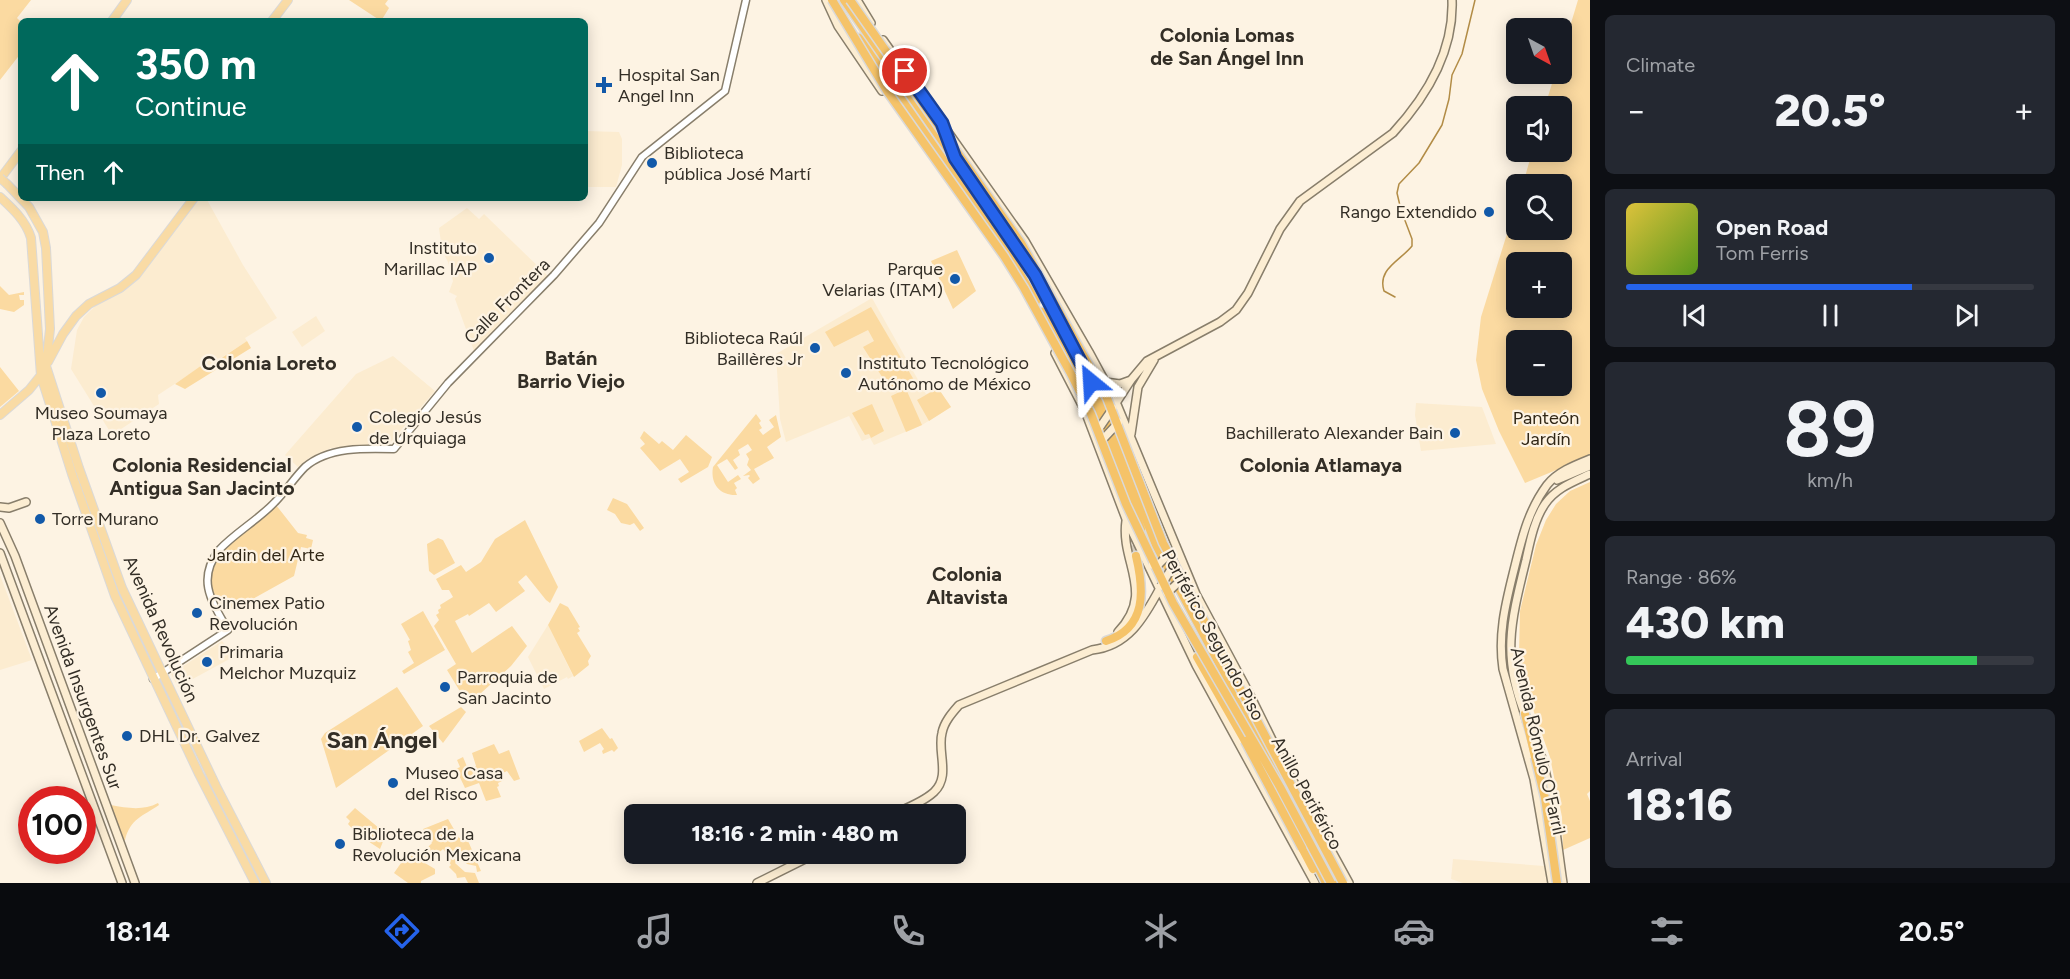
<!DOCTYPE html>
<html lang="en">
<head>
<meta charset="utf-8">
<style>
  body { margin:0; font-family:Figtree,sans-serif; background:#242831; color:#f1f3f6; height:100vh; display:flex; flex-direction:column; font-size:22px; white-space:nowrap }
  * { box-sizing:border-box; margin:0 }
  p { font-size:20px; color:#9ea1a6 }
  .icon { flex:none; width:33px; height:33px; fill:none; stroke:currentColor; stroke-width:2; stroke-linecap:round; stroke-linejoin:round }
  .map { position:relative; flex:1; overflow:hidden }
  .panel { display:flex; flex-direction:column; gap:15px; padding:15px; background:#0d0f14; width:480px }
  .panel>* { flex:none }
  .banner { position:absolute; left:18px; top:18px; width:570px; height:183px; border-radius:9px; box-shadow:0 3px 15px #0003; background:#00695c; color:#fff; overflow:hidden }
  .needle { width:39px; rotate:140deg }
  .tools { position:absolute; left:1506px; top:18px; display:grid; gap:12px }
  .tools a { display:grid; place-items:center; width:66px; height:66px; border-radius:9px; background:#171b24; box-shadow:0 3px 15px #0003; font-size:30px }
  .speed { position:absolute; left:18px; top:786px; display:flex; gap:12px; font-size:30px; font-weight:700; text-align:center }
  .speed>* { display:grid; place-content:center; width:78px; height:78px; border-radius:50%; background:#171b24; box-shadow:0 3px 15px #0003; line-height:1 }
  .speed .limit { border:9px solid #d22; background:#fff; color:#111 }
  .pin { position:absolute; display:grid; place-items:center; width:51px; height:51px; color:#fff; margin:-26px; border:3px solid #fff; border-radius:50%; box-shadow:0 2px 6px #0007 }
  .me { position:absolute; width:66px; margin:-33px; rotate:333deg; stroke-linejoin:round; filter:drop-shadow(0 0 4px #0008) }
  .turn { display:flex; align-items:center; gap:21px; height:126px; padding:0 18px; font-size:27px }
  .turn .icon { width:78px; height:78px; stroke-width:2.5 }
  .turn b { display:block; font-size:42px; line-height:51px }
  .then { display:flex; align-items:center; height:57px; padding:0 18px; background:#0003; gap:12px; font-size:22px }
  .big { font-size:45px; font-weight:800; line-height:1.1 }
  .panel .widget { flex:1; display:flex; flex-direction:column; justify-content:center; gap:9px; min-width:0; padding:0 21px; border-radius:9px; background:#242831 }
  .panel .dial { align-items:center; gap:0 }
  .dial b { font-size:78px; line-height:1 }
  .song { display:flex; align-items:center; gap:18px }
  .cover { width:72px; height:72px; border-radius:9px; background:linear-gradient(135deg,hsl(50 70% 55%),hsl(90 70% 35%)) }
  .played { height:6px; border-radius:3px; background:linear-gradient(90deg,#2563eb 70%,#363941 70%) }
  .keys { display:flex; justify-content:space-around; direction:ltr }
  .heat { display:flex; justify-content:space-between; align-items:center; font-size:33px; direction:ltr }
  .charge { height:9px; border-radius:4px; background:linear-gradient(90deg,#34c759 86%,#363941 0) }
  .trip { position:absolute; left:624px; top:804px; width:342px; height:60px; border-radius:9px; background:#171b24; box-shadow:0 3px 15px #0003; font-weight:800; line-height:60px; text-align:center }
  .menu { display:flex; height:96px; justify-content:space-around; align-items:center; background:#090b0e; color:#9ea1a6 }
  .menu .icon { width:42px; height:42px }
  .menu .current { color:#2563eb }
  .menu b { font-size:27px; color:#f1f3f6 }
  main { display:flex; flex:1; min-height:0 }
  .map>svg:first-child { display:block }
  .built { fill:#fcecd0 }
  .green { fill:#fbdaa1; fill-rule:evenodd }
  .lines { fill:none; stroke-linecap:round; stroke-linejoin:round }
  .stream { stroke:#b28c46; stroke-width:1.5 }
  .motorway-tunnel { stroke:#d5ccbd; stroke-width:8; stroke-dasharray:8 4; stroke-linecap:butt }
  .tertiary-casing { stroke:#887e6b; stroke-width:9 }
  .secondary-casing { stroke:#887e6b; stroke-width:10 }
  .primary-casing { stroke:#dad9d8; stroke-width:10 }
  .motorway-casing { stroke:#dad9d8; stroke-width:11 }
  .tertiary { stroke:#fff; stroke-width:6 }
  .secondary { stroke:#fcedd2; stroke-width:7 }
  .primary { stroke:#f9dba5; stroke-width:8 }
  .motorway { stroke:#f5c369; stroke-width:8 }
  .secondary-bridge-casing { stroke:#887e6b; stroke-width:10; stroke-linecap:butt }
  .primary-bridge-casing { stroke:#dad9d8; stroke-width:10; stroke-linecap:butt }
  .motorway-bridge-casing { stroke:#dad9d8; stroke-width:11; stroke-linecap:butt }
  .secondary-bridge { stroke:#fcedd2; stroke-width:7 }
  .primary-bridge { stroke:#f9dba5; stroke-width:8 }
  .motorway-bridge { stroke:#f5c369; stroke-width:8 }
  .route-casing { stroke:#184099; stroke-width:15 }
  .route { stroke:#2563eb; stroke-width:10 }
  .poi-dot { fill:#1259a9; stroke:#fdf3e3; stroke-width:2 }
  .labels { text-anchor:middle; stroke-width:4.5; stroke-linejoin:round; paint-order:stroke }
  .poi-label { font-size:18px; fill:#332e26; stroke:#fdf3e3; text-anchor:start }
  .street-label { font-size:18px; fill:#332e26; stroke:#fdf3e3 }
  .park-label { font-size:18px; fill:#312716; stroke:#fdf3e3 }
  .neighbourhood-label { font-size:20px; font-weight:bold; fill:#332e26; stroke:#fdf3e3 }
  .district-label { font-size:24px; font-weight:bold; fill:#332e26; stroke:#fdf3e3 }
</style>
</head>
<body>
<main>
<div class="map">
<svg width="1590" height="883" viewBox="0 0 1590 883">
  <rect width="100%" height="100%" fill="#fdf3e3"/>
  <!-- built -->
  <path class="built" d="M585 131 619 132 622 139V165L616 187H585Z
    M200 198H206L243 265 277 318 245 338 247 341 207 367 205 364 158 395 159 404 112 435 71 369 77 330 84 317 95 306 135 282Z
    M467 208 479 219 484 214 548 276 474 351 455 299 457 296 449 292 453 281 448 262 442 250 439 228Z
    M872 298 926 394 938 388 951 407 922 425 874 445 870 438 862 441 849 416 786 442 780 419 776 354Z
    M316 316 325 331 302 347 292 332Z
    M393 356 435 391 389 444 331 448 309 458 298 467 285 455 356 374Z
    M1416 403 1482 407 1496 444 1421 451 1415 415Z
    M0 575 32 660 0 670Z
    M548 625 573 676 568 679 567 677 544 689 528 657Z
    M222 641 235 656 178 687 171 674Z
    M1453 859 1544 866 1548 883H1463L1451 879Z"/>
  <!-- green -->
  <path class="green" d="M0 0H31L17 18 21 22 19 28 21 30V53L0 80Z
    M349 0H388L385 4 389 8 381 21Z
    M1578 0H1590V456L1525 483 1499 431 1482 389 1476 360 1481 317 1516 205V230H1562V184H1523L1532 152H1562V106H1545L1555 74H1562V53ZM1516 262H1562V308H1516ZM1516 340H1562V386H1516Z
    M957 250 976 291 953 309 931 261Z
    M0 286 9 295 24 292V295H19L20 300H24V305L14 312 0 309Z
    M871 307 914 380 891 391 863 347 874 341 868 330 834 347 825 332Z
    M247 341 251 348 185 389 175 384 205 363 208 367Z
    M0 367 19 391 0 407Z
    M938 388 951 407 929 421 917 400Z
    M906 389 922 425 906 432 891 396Z
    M872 404 884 431 871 438 869 434 865 435 852 413Z
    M756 414 761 421 759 423 762 428 759 430 763 435 774 427 769 420 776 415 781 437 767 447 774 458 754 469 760 479 753 484 748 478 750 476 749 475 743 476 751 470 747 465 749 459 746 454 752 450 748 444 738 450 740 455 733 460 738 468 735 470 727 459 717 465 728 482 738 475 741 479 734 483 737 488 735 490 737 495C720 496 710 484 713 467Z
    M644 431 659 444 662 441 673 450 686 435 712 457 708 467 681 483 678 479 689 472 680 459 660 471 640 448 645 444 640 438Z
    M1590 482V791L1587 794 1590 801V838L1563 850 1562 817 1550 757 1524 684 1519 655 1520 611 1536 545 1546 520 1556 504 1570 491Z
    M613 498 627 504 644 528 640 531 634 523 630 525 621 523 615 514 607 510Z
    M276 505 298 533 307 535 306 538 313 540 311 549 301 547 294 576 233 610 231 607 225 611C221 605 214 598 212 591 202 554 252 524 276 505Z
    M525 520 558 587 550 603 546 600 526 575 518 582 525 591 496 612 489 603 469 616 468 614 455 621 472 653 512 626 527 646 511 666 481 693 464 698 447 670 456 664 434 626 439 620 436 615 439 613 438 610 441 608 440 605 453 597 449 590H442L436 579 461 565 466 572 481 562 495 539Z
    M438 538 443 540 455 563 434 575 429 571 427 544Z
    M560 603 568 607 580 627 578 628 580 631 577 633 591 656 588 661 589 665 574 677 548 625Z
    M423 611 445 650 404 674 402 671 414 663 408 652 411 650 408 641 410 640 401 624Z
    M397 687 423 726 336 788 321 739 325 733Z
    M461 707 466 712 443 743 429 726Z
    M602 728 610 739 612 738 618 748 614 752 612 750 603 754 602 751 604 749 600 743 584 752 579 741Z
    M494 744 499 754 509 750 520 779 514 781 507 771 501 774 504 780 498 783 499 786 497 787 501 797 486 801 479 783 465 788 456 769 460 767 457 760 463 757 468 769 476 766 472 753Z
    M158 803 159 805C143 816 130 819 125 840L123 841 111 805C127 808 143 811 158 803Z
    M355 808 386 834 380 849 357 834 348 824 350 821 346 817Z
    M448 819 459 838 466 836 481 871 477 872 476 866 467 864 461 858 455 863 465 872 475 873 479 883H468L465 877 457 878 456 874 449 867 451 865 448 860 450 858 443 849 433 858 431 855 427 858 425 856 429 846 432 843 423 829Z
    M408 853 435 869V874L421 881V883H408L394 873Z"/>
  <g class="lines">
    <!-- stream -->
    <path class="stream" d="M1395 297 1384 291C1377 269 1400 261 1412 246V239L1401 210 1397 193 1399 184 1419 163 1442 125 1449 99 1452 75 1462 54 1475 0"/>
    <!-- motorway-tunnel -->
    <path class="motorway-tunnel" d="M1133 533 1136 556
      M1177 616 1197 657"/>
    <defs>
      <path id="tertiary" d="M153 679 228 630C212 602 196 580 219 550 236 532 258 520 275 502 286 491 294 478 305 467 328 447 365 448 394 449L448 383 554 275 599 223 642 157 725 91 746 0"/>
      <path id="secondary" d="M826 0 838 26 882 91
        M857 0 871 23
        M883 40 1025 241 1089 352 1116 402 1196 594 1249 693 1279 754
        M1055 353 1085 411 1126 519 1196 665 1315 883
        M1105 382 1120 384 1131 380
        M1116 403 1131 380 1147 361 1220 322 1236 310 1248 293 1280 229 1300 201 1393 133C1427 96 1454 52 1452 0
        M1131 434 1138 387 1154 360
        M1557 480 1590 466
        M0 507 9 508 26 502
        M0 523 15 556 135 883
        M0 553 122 883
        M1118 632C1156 592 1120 563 1126 521
        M1526 717C1501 657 1511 621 1526 560 1530 542 1534 520 1545 504 1556 488 1573 482 1590 474
        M1531 727C1552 777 1555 830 1563 883
        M1291 777 1349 883
        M893 814C907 808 923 802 934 792 951 776 937 752 942 733 944 722 952 713 959 705L1092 650C1128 646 1144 618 1160 588
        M757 883 815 854
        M1552 883 1534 779 1503 669C1498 636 1505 606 1513 574 1521 542 1527 512 1547 485 1557 472 1575 465 1590 459"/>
      <path id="primary" d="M112 21 127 0
        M272 21 288 0
        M0 179 21 151
        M7 184 29 207 43 232 46 248 50 329 46 366 79 468 122 588 216 786 266 883
        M0 197C13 209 26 221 31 238L41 376 72 474 115 596 199 774 255 883
        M48 362 63 334 76 316 89 304 120 288 136 275 194 198
        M0 415 29 390 41 375"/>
      <path id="motorway" d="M844 0 1034 273
        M859 38 1007 252 1036 301
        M1051 306 1100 401 1156 545 1336 883
        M1042 312 1095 403 1141 529
        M1106 641C1147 628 1144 590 1136 556
        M1197 657 1245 741
        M1525 714 1535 757
        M1302 848 1313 869
        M1314 859 1326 883"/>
    </defs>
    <!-- tertiary casing -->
    <use href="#tertiary" class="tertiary-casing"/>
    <!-- secondary casing -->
    <use href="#secondary" class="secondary-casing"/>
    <!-- primary casing -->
    <use href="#primary" class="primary-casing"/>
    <!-- motorway casing -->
    <use href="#motorway" class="motorway-casing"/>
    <!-- tertiary -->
    <use href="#tertiary" class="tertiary"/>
    <!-- secondary -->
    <use href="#secondary" class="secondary"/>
    <!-- primary -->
    <use href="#primary" class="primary"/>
    <!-- motorway -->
    <use href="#motorway" class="motorway"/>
    <defs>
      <path id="secondary-bridge" d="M1100 427 1113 408
        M1104 438 1119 422
        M1152 565H1158L1168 555
        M1161 586 1174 564
        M1167 593 1181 580"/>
      <path id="primary-bridge" d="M0 178 7 184"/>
      <path id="motorway-bridge" d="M832 0 887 91 1004 256 1024 288 1070 372 1091 414 1126 504 1173 603 1280 787 1331 883
        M850 0 1021 243 1107 398 1163 543 1343 883
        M1245 741 1302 848
        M1535 757 1545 798 1557 883"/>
    </defs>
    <!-- secondary-bridge casing -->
    <use href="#secondary-bridge" class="secondary-bridge-casing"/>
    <!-- primary-bridge casing -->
    <use href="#primary-bridge" class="primary-bridge-casing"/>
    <!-- motorway-bridge casing -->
    <use href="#motorway-bridge" class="motorway-bridge-casing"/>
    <!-- secondary-bridge -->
    <use href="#secondary-bridge" class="secondary-bridge"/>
    <!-- primary-bridge -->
    <use href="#primary-bridge" class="primary-bridge"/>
    <!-- motorway-bridge -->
    <use href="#motorway-bridge" class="motorway-bridge"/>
  </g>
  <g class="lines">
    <defs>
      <path id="route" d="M905 71 942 123 955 158 1035 275 1091 382"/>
    </defs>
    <!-- route casing -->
    <use href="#route" class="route-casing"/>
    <!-- route -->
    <use href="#route" class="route"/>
  </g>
  <!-- markers -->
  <g class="poi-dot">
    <path d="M601 76h6v6h6v6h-6v6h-6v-6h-6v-6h6z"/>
    <circle cx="652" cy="163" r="6"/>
    <circle cx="1489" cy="212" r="6"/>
    <circle cx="489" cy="258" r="6"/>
    <circle cx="955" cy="279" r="6"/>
    <circle cx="815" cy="348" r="6"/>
    <circle cx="846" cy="373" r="6"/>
    <circle cx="101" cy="393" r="6"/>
    <circle cx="357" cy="427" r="6"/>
    <circle cx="1455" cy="433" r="6"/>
    <circle cx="40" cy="519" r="6"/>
    <circle cx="197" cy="613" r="6"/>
    <circle cx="207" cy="662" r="6"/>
    <circle cx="445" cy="687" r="6"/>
    <circle cx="127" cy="736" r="6"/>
    <circle cx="393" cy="783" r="6"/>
    <circle cx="340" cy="844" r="6"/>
  </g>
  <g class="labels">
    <!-- poi labels -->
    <g class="poi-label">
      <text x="618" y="81">Hospital San<tspan x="618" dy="21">Angel Inn</tspan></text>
      <text x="664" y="159">Biblioteca<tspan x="664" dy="21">pública José Martí</tspan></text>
      <text x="1477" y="218" text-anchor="end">Rango Extendido</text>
      <text x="477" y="254" text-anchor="end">Instituto<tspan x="477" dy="21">Marillac IAP</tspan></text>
      <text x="943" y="275" text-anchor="end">Parque<tspan x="943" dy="21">Velarias (ITAM)</tspan></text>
      <text x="803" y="344" text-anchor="end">Biblioteca Raúl<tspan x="803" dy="21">Baillères Jr</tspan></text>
      <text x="858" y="369">Instituto Tecnológico<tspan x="858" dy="21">Autónomo de México</tspan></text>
      <text x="101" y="419" text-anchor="middle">Museo Soumaya<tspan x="101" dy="21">Plaza Loreto</tspan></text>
      <text x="369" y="423">Colegio Jesús<tspan x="369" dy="21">de Urquiaga</tspan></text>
      <text x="1443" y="439" text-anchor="end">Bachillerato Alexander Bain</text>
      <text x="52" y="525">Torre Murano</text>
      <text x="209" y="609">Cinemex Patio<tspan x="209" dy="21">Revolución</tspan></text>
      <text x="219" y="658">Primaria<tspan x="219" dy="21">Melchor Muzquiz</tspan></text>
      <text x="457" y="683">Parroquia de<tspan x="457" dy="21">San Jacinto</tspan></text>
      <text x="139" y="742">DHL Dr. Galvez</text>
      <text x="405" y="779">Museo Casa<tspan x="405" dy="21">del Risco</tspan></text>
      <text x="352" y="840">Biblioteca de la<tspan x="352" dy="21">Revolución Mexicana</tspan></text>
    </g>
    <!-- street labels -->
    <g class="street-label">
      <text transform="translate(507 301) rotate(-45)" y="6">Calle Frontera</text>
      <text transform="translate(161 629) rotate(66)" y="6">Avenida Revolución</text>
      <text transform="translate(1213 635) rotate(61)" y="6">Periférico Segundo Piso</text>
      <text transform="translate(83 697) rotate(70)" y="6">Avenida Insurgentes Sur</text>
      <text transform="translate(1538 741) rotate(77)" y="6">Avenida Rómulo O'Farril</text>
      <text transform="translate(1307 793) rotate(61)" y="6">Anillo Periférico</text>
    </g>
    <!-- park labels -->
    <g class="park-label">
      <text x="1546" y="424">Panteón<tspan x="1546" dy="21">Jardín</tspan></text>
      <text x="266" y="561">Jardin del Arte</text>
    </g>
    <!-- neighbourhood labels -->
    <g class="neighbourhood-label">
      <text x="1227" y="42">Colonia Lomas<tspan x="1227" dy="23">de San Ángel Inn</tspan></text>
      <text x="571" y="365">Batán<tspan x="571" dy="23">Barrio Viejo</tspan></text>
      <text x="269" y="370">Colonia Loreto</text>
      <text x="202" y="472">Colonia Residencial<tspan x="202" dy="23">Antigua San Jacinto</tspan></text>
      <text x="1321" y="472">Colonia Atlamaya</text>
      <text x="967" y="581">Colonia<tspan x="967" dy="23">Altavista</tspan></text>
    </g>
    <!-- district labels -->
    <g class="district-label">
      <text x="382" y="748">San Ángel</text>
    </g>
  </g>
</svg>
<div class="tools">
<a><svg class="needle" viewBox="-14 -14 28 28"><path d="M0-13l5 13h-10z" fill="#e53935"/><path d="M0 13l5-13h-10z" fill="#9ea1a6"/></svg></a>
<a><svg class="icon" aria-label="sound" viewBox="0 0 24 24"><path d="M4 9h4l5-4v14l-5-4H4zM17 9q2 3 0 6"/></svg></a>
<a><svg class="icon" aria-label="search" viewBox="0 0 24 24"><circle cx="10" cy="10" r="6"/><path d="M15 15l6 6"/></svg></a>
<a>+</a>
<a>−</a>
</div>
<div class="speed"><div class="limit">100</div></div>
<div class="pin" style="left:905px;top:71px;background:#d93025"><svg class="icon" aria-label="arrive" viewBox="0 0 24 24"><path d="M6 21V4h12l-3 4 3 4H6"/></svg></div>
<svg class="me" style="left:1091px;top:382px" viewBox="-20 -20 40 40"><path d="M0-17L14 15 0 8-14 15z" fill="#2563eb" stroke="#fff" stroke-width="4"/></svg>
<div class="trip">18:16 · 2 min · 480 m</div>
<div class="banner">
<div class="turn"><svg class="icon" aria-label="ahead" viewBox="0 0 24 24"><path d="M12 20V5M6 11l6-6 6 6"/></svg><div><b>350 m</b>Continue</div></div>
<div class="then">Then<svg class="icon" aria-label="ahead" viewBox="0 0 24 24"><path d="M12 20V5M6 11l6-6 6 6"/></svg></div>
</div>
</div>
<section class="panel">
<div class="widget"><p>Climate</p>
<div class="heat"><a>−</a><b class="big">20.5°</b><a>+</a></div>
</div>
<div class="widget">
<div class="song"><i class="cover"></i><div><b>Open Road</b><p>Tom Ferris</p></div></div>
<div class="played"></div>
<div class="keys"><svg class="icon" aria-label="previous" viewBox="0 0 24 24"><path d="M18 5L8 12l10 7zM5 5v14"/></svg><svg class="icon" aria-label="pause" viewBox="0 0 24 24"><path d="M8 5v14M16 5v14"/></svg><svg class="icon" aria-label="next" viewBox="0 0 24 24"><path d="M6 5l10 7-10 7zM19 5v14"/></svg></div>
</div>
<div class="widget dial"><b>89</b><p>km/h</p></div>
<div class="widget"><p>Range · 86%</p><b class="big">430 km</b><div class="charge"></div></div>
<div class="widget"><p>Arrival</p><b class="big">18:16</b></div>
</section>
</main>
<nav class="menu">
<b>18:14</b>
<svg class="icon current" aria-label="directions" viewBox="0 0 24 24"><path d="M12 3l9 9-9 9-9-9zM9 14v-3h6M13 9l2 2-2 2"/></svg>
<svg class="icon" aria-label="music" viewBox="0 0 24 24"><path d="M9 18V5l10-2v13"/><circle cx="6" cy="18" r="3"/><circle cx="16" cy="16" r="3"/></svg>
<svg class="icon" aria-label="phone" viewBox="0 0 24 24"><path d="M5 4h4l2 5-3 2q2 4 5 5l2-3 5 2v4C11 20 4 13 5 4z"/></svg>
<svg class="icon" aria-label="climate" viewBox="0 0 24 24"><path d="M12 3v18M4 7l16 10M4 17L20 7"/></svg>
<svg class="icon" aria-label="car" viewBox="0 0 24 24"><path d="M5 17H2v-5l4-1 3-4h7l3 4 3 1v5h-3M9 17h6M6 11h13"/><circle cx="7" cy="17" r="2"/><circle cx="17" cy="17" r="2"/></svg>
<svg class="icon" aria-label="filters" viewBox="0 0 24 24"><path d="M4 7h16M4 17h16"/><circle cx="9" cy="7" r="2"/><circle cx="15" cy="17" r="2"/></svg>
<b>20.5°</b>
</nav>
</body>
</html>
